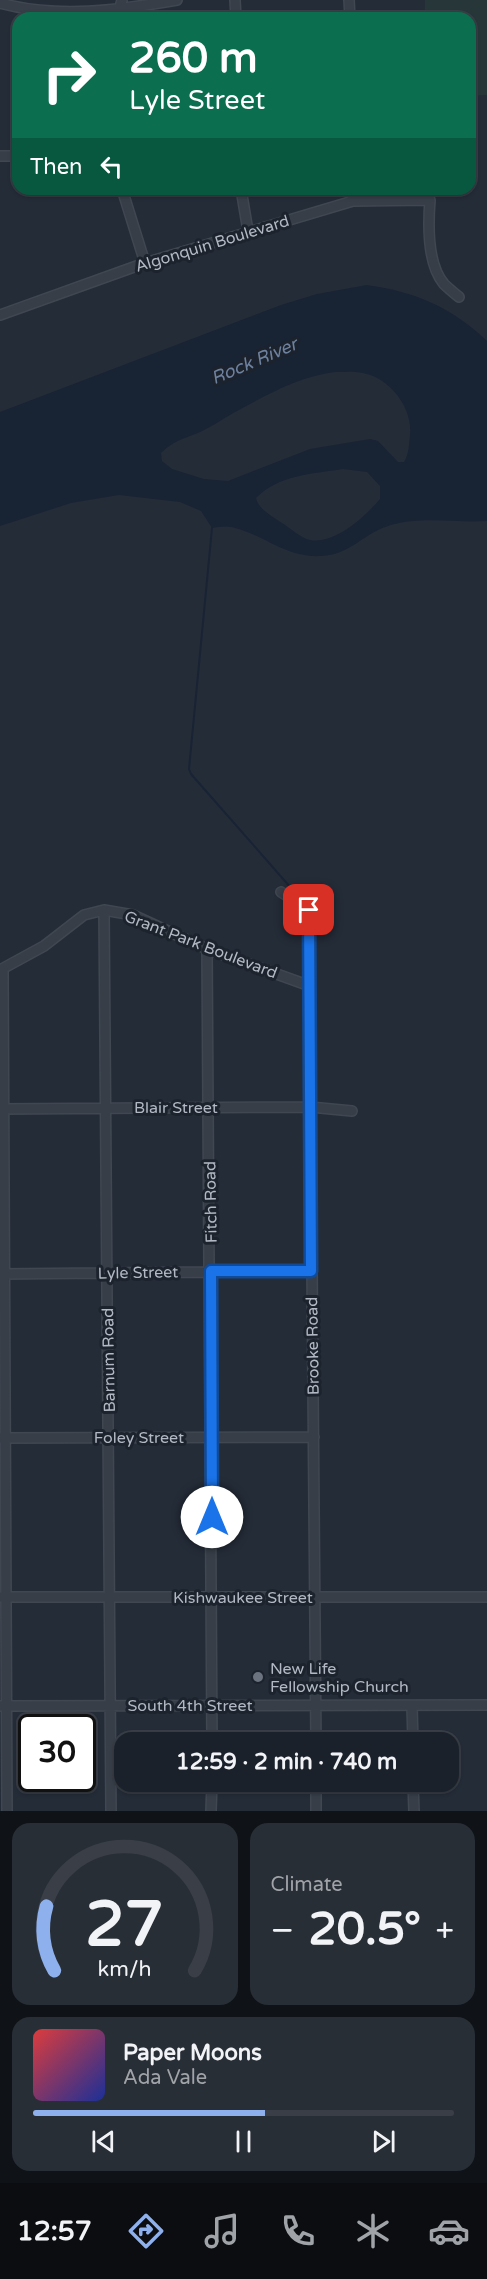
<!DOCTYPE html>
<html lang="en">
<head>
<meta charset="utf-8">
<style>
  body { margin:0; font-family:"Varela Round",sans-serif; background:#282e36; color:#f1f3f6; height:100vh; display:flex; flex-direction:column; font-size:22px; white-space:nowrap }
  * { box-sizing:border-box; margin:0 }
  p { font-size:20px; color:#a0a3a8 }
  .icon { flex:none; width:33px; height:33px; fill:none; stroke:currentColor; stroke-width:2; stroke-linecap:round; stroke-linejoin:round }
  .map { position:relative; height:1811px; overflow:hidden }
  .sheet { display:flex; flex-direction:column; gap:12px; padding:12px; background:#0f1217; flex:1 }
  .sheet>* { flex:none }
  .guide { position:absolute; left:12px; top:12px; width:464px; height:183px; border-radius:18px; box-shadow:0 2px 4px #0004,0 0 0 2px #393e47; background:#0b6e4f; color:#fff; overflow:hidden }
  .speed { position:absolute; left:18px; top:1714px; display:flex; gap:12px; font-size:30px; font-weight:700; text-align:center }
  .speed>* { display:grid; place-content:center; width:78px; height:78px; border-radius:50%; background:#1b212a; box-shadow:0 2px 4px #0004,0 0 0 2px #393e47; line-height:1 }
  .speed .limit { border:3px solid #111; border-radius:9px; background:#fff; color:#111 }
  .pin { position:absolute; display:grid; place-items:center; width:51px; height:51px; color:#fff; margin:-26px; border-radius:12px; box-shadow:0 3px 9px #0006 }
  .me { position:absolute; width:66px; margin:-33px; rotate:0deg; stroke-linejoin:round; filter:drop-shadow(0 0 4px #0008) }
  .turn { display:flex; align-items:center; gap:21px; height:126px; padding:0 18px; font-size:27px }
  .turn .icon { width:78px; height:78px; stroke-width:2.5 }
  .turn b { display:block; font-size:42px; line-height:51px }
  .then { display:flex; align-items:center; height:57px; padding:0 18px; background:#0003; gap:12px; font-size:22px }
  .big { font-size:45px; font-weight:700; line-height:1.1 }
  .sheet .card { flex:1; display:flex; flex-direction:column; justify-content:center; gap:9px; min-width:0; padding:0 21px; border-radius:18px; background:#282e36 }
  .sheet .dial { align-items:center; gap:0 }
  .dial svg { height:156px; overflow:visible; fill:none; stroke:#393e47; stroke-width:7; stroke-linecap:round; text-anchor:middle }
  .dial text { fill:#f1f3f6; stroke:none }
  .song { display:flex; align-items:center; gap:18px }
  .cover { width:72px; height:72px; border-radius:9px; background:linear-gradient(135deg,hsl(0 70% 55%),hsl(230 70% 35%)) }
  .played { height:6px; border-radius:3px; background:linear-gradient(90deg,#8eb0ed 55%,#393e47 55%) }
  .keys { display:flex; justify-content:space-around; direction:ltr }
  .heat { display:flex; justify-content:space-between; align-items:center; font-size:33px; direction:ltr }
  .sheet .tiles { flex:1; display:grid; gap:12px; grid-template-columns:1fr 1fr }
  .card:last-child { grid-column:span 2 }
  .trip { position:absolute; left:114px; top:1732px; width:345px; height:60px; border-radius:18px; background:#1b212a; box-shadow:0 2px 4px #0004,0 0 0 2px #393e47; font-weight:700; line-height:60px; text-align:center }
  .menu { display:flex; height:96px; justify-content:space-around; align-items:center; background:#0b0d11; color:#a0a3a8 }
  .menu .icon { width:42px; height:42px }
  .menu .active { color:#8eb0ed }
  .menu b { font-size:27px; color:#f1f3f6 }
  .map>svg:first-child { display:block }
  .green { fill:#263639 }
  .water { fill:#182334; fill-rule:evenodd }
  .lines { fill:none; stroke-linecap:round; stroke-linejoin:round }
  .stream { stroke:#182334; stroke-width:2 }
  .minor-casing { stroke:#404751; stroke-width:12 }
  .minor { stroke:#373e48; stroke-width:9 }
  .route-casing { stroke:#114b97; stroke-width:15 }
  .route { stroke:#1a73e8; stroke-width:10 }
  .worship-dot { fill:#6b7280; stroke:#1c232d; stroke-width:2 }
  .labels { text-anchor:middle; stroke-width:6; stroke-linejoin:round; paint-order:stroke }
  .street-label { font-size:16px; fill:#b2b9c4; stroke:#1c232d }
  .poi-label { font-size:16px; fill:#b2b9c4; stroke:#1c232d; text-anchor:start }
  .water-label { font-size:18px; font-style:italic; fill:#6e82a0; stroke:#1c232d }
</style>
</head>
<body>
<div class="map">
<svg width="487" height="1811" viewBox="0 0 487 1811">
  <rect width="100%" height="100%" fill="#242c38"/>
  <!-- green -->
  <path class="green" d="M425 0H487V95L470 96V18H425Z"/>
  <!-- water -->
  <path class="water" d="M367 285C416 292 451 307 487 341V521C456 523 422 516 391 525 363 533 351 555 321 556 286 558 266 536 235 528 228 526 219 527 212 528L201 511 180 502 119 495 71 503 0 526V412L281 305 317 294ZM335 372C344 372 354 371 363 373 390 378 413 408 410 435 409 444 409 454 404 462H398L378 441 370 439 310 449 228 481 204 479 172 469 162 461 161 453C173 441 183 439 198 433 212 427 225 417 239 410 268 394 301 376 335 372ZM343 469 367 472 380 486V499C366 516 334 545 310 540 301 538 290 528 282 523 273 517 258 509 256 498 279 475 311 474 343 469Z"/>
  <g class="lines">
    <!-- stream -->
    <path class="stream" d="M212 528 189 769 191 774 291 888"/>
    <defs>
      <path id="minor" d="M235 0 236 18
        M349 0 350 18
        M0 3C58 19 119 10 177 0
        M117 18 122 0
        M0 156H18
        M122 189 145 263
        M241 189 248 231
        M353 189V201
        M0 315 145 263 353 201 430 200C428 225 427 264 444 284 449 289 454 293 459 297
        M281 892 309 910 316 1743
        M104 910 111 1811
        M207 949 212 1743
        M3 969 7 1811
        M0 970 44 946 84 915 104 910 133 915 207 949 310 986
        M0 1109 310 1107 352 1111
        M1 1274 311 1271
        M0 1438 314 1437
        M0 1597H487
        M0 1706 487 1705
        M412 1706 413 1743
        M316 1782V1811
        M413 1782 414 1811
        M211 1811 212 1782"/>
    </defs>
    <!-- minor casing -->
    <use href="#minor" class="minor-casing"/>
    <!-- minor -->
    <use href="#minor" class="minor"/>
  </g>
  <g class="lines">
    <defs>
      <path id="route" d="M212 1517 211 1271H311L309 910"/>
    </defs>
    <!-- route casing -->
    <use href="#route" class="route-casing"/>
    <!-- route -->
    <use href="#route" class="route"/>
  </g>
  <!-- markers -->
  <circle class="worship-dot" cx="258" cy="1677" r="6"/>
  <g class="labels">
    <!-- street labels -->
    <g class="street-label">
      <text transform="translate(212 243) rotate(-17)" y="6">Algonquin Boulevard</text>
      <text transform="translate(201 944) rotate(21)" y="6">Grant Park Boulevard</text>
      <text x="176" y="1113">Blair Street</text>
      <text transform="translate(210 1202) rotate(-91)" y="6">Fitch Road</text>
      <text transform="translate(138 1272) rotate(-1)" y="6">Lyle Street</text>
      <text transform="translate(312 1346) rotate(-91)" y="6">Brooke Road</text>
      <text transform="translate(108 1360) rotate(-91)" y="6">Barnum Road</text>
      <text x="139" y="1443">Foley Street</text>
      <text x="243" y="1603">Kishwaukee Street</text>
      <text x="190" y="1711">South 4th Street</text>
    </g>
    <!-- poi labels -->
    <g class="poi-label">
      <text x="270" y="1674">New Life<tspan x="270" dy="18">Fellowship Church</tspan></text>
    </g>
    <!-- water labels -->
    <g class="water-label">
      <text transform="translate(254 361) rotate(-23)" y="6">Rock River</text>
    </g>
  </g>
</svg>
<div class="speed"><div class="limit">30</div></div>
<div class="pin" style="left:309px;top:910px;background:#d93025"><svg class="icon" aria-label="arrive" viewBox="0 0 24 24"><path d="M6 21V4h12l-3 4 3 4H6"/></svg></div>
<svg class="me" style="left:212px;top:1517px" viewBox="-20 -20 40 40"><circle r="19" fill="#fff"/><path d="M0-13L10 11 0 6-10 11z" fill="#1a73e8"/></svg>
<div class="trip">12:59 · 2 min · 740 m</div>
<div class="guide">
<div class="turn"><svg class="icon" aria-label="right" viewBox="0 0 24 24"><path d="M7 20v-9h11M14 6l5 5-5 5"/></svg><div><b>260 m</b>Lyle Street</div></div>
<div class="then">Then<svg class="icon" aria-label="left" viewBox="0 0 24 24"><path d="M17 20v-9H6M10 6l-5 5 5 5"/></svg></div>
</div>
</div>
<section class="sheet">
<div class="tiles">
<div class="card dial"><svg viewBox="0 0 100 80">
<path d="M14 69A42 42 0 1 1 86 69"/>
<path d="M14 69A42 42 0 0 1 10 36" stroke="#8eb0ed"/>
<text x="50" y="56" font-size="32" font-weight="700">27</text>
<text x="50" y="72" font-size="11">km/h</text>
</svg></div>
<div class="card"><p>Climate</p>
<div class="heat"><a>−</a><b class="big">20.5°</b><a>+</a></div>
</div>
<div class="card">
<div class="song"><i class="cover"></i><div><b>Paper Moons</b><p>Ada Vale</p></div></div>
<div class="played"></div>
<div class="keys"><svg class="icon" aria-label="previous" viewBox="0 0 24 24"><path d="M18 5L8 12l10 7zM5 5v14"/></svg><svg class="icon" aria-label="pause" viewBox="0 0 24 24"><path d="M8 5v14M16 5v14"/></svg><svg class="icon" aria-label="next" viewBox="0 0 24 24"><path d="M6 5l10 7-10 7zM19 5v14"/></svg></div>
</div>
</div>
</section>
<nav class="menu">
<b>12:57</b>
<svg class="icon active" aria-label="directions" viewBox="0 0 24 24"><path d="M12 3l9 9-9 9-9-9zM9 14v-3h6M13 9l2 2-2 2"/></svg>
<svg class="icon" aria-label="music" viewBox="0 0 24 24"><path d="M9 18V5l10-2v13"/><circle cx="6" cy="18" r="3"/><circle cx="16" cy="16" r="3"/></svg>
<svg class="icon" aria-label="phone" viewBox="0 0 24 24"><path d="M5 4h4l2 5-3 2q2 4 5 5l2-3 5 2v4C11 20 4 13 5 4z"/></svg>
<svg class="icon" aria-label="climate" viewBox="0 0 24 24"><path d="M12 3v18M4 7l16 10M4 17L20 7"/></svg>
<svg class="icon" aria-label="car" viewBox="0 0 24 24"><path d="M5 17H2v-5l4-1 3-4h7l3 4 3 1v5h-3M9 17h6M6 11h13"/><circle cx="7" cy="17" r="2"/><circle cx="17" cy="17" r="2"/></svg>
</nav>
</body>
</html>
